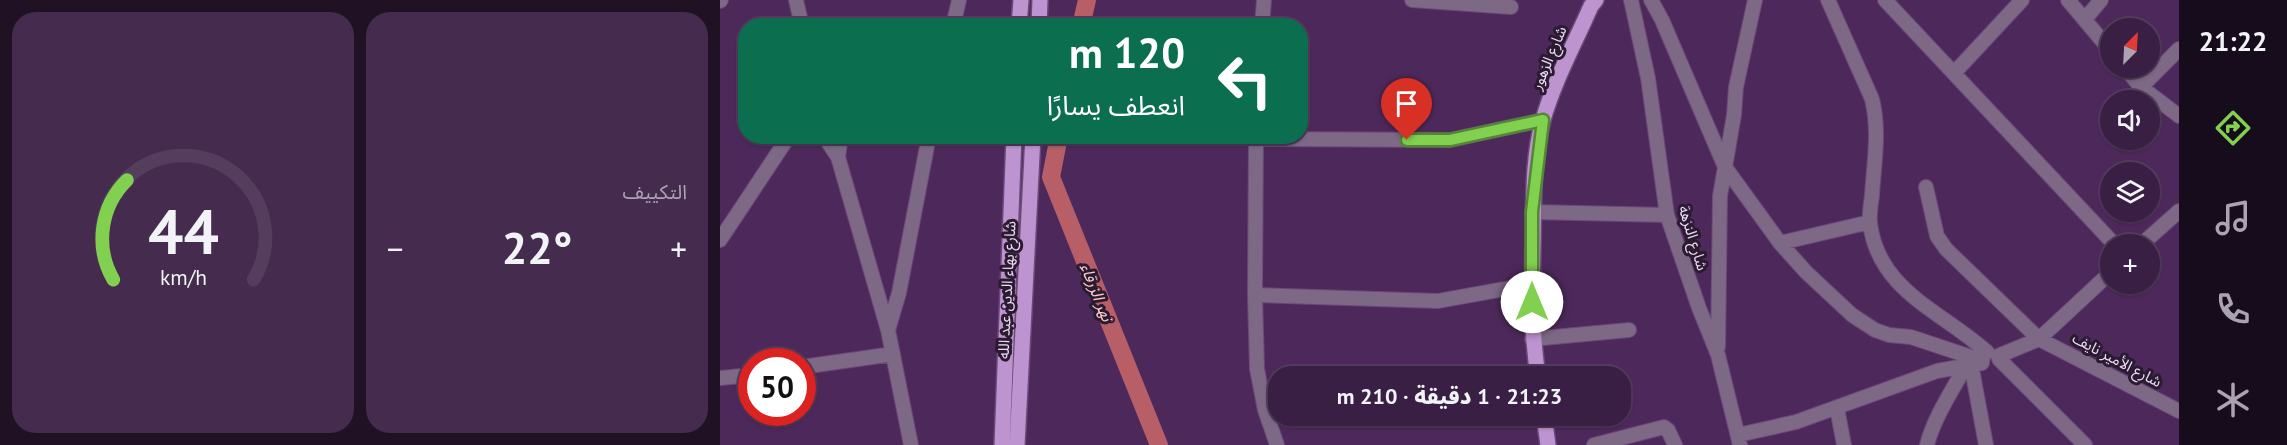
<!DOCTYPE html>
<html lang="ar">
<head>
<meta charset="utf-8">
<style>
  body { margin:0; font-family:"PT Sans","Noto Sans Arabic",sans-serif; background:#452c4f; color:#f1f3f6; direction:rtl; height:100vh; display:flex; flex-direction:column; font-size:22px; white-space:nowrap }
  * { box-sizing:border-box; margin:0 }
  p { font-size:20px; color:#aba2b2 }
  .icon { flex:none; width:33px; height:33px; fill:none; stroke:currentColor; stroke-width:2; stroke-linecap:round; stroke-linejoin:round }
  .map { position:relative; flex:1; overflow:hidden; direction:ltr }
  .sheet { display:flex; flex-direction:column; gap:12px; padding:12px; background:#201125; width:720px }
  .sheet>* { flex:none }
  .guide { position:absolute; left:18px; top:18px; width:570px; height:126px; border-radius:24px; box-shadow:0 2px 4px #0004,0 0 0 2px #543d5d; direction:rtl; background:#0b6e4f; color:#fff; overflow:hidden }
  .needle { width:39px; rotate:24deg }
  .controls { position:absolute; left:1380px; top:18px; display:grid; gap:12px }
  .controls a { display:grid; place-items:center; width:60px; height:60px; border-radius:50%; background:#3a1f44; box-shadow:0 2px 4px #0004,0 0 0 2px #543d5d; font-size:30px }
  .speed { position:absolute; left:18px; top:348px; display:flex; gap:12px; font-size:30px; font-weight:700; text-align:center }
  .speed>* { display:grid; place-content:center; width:78px; height:78px; border-radius:50%; background:#3a1f44; box-shadow:0 2px 4px #0004,0 0 0 2px #543d5d; line-height:1 }
  .speed .limit { border:9px solid #d22; background:#fff; color:#111 }
  .pin { position:absolute; display:grid; place-items:center; width:51px; height:51px; color:#fff; margin:-62px -26px; border-radius:50% 50% 50% 0; rotate:-45deg; box-shadow:0 0 6px #0007 }
  .pin .icon { rotate:45deg }
  .me { position:absolute; width:66px; margin:-33px; rotate:0deg; stroke-linejoin:round; filter:drop-shadow(0 0 4px #0008) }
  .turn { display:flex; align-items:center; gap:21px; height:126px; padding:0 24px; font-size:27px }
  .turn .icon { width:78px; height:78px; stroke-width:2.5 }
  .turn b { display:block; font-size:42px; line-height:51px }
  .big { font-size:45px; font-weight:800; line-height:1.1 }
  .sheet .widget { flex:1; display:flex; flex-direction:column; justify-content:center; gap:9px; min-width:0; padding:0 21px; border-radius:24px; background:#452c4f }
  .sheet .dial { align-items:center; gap:0 }
  .dial svg { height:156px; overflow:visible; fill:none; stroke:#543d5d; stroke-width:7; stroke-linecap:round; text-anchor:middle }
  .dial text { fill:#f1f3f6; stroke:none }
  .heat { display:flex; justify-content:space-between; align-items:center; font-size:33px; direction:ltr }
  .sheet .tiles { flex:1; display:grid; gap:12px; grid-template-columns:repeat(2,1fr) }
  .trip { position:absolute; left:548px; top:366px; width:363px; height:60px; border-radius:24px; background:#3a1f44; box-shadow:0 2px 4px #0004,0 0 0 2px #543d5d; font-weight:800; line-height:60px; text-align:center; direction:rtl }
  main { display:flex; flex:1; min-height:0 }
  .dock { display:flex; flex-direction:column; width:108px; justify-content:space-around; align-items:center; background:#170c1b; color:#aba2b2 }
  .dock .icon { width:42px; height:42px }
  .dock .on { color:#81d050 }
  .dock b { font-size:27px; color:#f1f3f6 }
  .map>svg:first-child { display:block }
  .lines { fill:none; stroke-linecap:round; stroke-linejoin:round }
  .river { stroke:#b75e66; stroke-width:18 }
  .minor-casing { stroke:#6a4977; stroke-width:16 }
  .major-casing { stroke:#6a4977; stroke-width:18 }
  .minor { stroke:#7d6886; stroke-width:14 }
  .major { stroke:#bd93d0; stroke-width:15 }
  .route-casing { stroke:#548734; stroke-width:15 }
  .route { stroke:#81d050; stroke-width:10 }
  .labels { text-anchor:middle; stroke-width:6; stroke-linejoin:round; paint-order:stroke }
  .street-label { font-size:15px; fill:#eed9f7; stroke:#2a1b31 }
  .water-label { font-size:16px; font-style:italic; fill:#fecbce; stroke:#2a1b31 }
</style>
</head>
<body>
<main>
<nav class="dock">
<b>21:22</b>
<svg class="icon on" aria-label="directions" viewBox="0 0 24 24"><path d="M12 3l9 9-9 9-9-9zM9 14v-3h6M13 9l2 2-2 2"/></svg>
<svg class="icon" aria-label="music" viewBox="0 0 24 24"><path d="M9 18V5l10-2v13"/><circle cx="6" cy="18" r="3"/><circle cx="16" cy="16" r="3"/></svg>
<svg class="icon" aria-label="phone" viewBox="0 0 24 24"><path d="M5 4h4l2 5-3 2q2 4 5 5l2-3 5 2v4C11 20 4 13 5 4z"/></svg>
<svg class="icon" aria-label="climate" viewBox="0 0 24 24"><path d="M12 3v18M4 7l16 10M4 17L20 7"/></svg>
</nav>
<div class="map">
<svg width="1459" height="445" viewBox="0 0 1459 445">
  <rect width="100%" height="100%" fill="#4d295b"/>
  <g class="lines">
    <!-- river -->
    <path class="river" d="M361 26 367 0
      M339 136 331 177 439 445"/>
    <defs>
      <path id="minor" d="M76 0 82 26
        M692 0 791 7
        M911 0 928 78 947 215 979 308 998 355 1020 445
        M931 0 942 20 1005 167 1060 243 1086 272 1132 315 1155 330 1169 335 1191 337 1251 357 1263 358
        M1108 0 1152 99C1160 132 1154 162 1152 195 1151 204 1149 214 1150 223 1158 291 1223 312 1267 352
        M1165 0 1394 244
        M1348 0 1390 50
        M0 1 1 0
        M1365 19 1381 0
        M233 26 239 0
        M542 26 544 0
        M1405 68 1421 87 1459 116
        M1235 72 1302 0
        M1421 87 1459 49
        M104 136 118 157 168 330 191 445
        M536 136 535 295 537 369 545 410 557 445
        M536 139 730 140 823 120
        M118 157 121 136
        M1206 187 1217 236 1226 249 1319 339 1459 411
        M812 212 947 215
        M0 240 69 136
        M1060 243 1150 222
        M1422 244 1459 211
        M535 295 718 301 812 284
        M168 330 179 293 209 136
        M812 339 909 330
        M998 347 1000 196 1014 115 1016 87 1035 0
        M1278 356 1319 339 1390 273
        M1279 359 1365 445
        M1251 364 1266 445
        M82 367 173 354
        M0 378 32 375
        M1117 408 1124 445
        M1018 435 1076 422 1217 371 1262 363
        M874 445 944 427 948 430 955 445
        M1207 445C1214 417 1233 390 1246 365"/>
      <path id="major" d="M299 26 301 0
        M319 26 320 0
        M818 376C811 331 812 289 813 244 814 203 812 159 823 120 834 81 855 43 871 6L876 0
        M824 416 828 445
        M282 445 294 136
        M297 445 313 136"/>
    </defs>
    <!-- minor casing -->
    <use href="#minor" class="minor-casing"/>
    <!-- major casing -->
    <use href="#major" class="major-casing"/>
    <!-- minor -->
    <use href="#minor" class="minor"/>
    <!-- major -->
    <use href="#major" class="major"/>
  </g>
  <g class="lines">
    <defs>
      <path id="route" d="M687 140H730L823 120 812 212V302"/>
    </defs>
    <!-- route casing -->
    <use href="#route" class="route-casing"/>
    <!-- route -->
    <use href="#route" class="route"/>
  </g>
  <g class="labels">
    <!-- street labels -->
    <g class="street-label">
      <text transform="translate(829 58) rotate(-67)" y="5">شارع الزهور</text>
      <text transform="translate(973 238) rotate(73)" y="5">شارع النزهة</text>
      <text transform="translate(287 290) rotate(-87)" y="5">شارع بهاء الدين عبد الله</text>
      <text transform="translate(1397 360) rotate(28)" y="5">شارع الأمير نايف</text>
    </g>
    <!-- water labels -->
    <g class="water-label">
      <text transform="translate(377 292) rotate(68)" y="6">نهر الزرقاء</text>
    </g>
  </g>
</svg>
<div class="controls">
<a><svg class="needle" viewBox="-14 -14 28 28"><path d="M0-13l5 13h-10z" fill="#e53935"/><path d="M0 13l5-13h-10z" fill="#aba2b2"/></svg></a>
<a><svg class="icon" aria-label="sound" viewBox="0 0 24 24"><path d="M4 9h4l5-4v14l-5-4H4zM17 9q2 3 0 6"/></svg></a>
<a><svg class="icon" aria-label="layers" viewBox="0 0 24 24"><path d="M12 4l9 5-9 5-9-5zM3 14l9 5 9-5"/></svg></a>
<a>+</a>
</div>
<div class="speed"><div class="limit">50</div></div>
<div class="pin" style="left:687px;top:140px;background:#d93025"><svg class="icon" aria-label="arrive" viewBox="0 0 24 24"><path d="M6 21V4h12l-3 4 3 4H6"/></svg></div>
<svg class="me" style="left:812px;top:302px" viewBox="-20 -20 40 40"><circle r="19" fill="#fff"/><path d="M0-13L10 11 0 6-10 11z" fill="#81d050"/></svg>
<div class="trip">21:23 · 1 دقيقة · 210 m</div>
<div class="guide">
<div class="turn"><svg class="icon" aria-label="left" viewBox="0 0 24 24"><path d="M17 20v-9H6M10 6l-5 5 5 5"/></svg><div><b>120 m</b>انعطف يسارًا</div></div>
</div>
</div>
<section class="sheet">
<div class="tiles">
<div class="widget"><p>التكييف</p>
<div class="heat"><a>−</a><b class="big">22°</b><a>+</a></div>
</div>
<div class="widget dial"><svg viewBox="0 0 100 80">
<path d="M14 69A42 42 0 1 1 86 69"/>
<path d="M14 69A42 42 0 0 1 21 18" stroke="#81d050"/>
<text x="50" y="56" font-size="32" font-weight="700">44</text>
<text x="50" y="72" font-size="11">km/h</text>
</svg></div>
</div>
</section>
</main>
</body>
</html>
